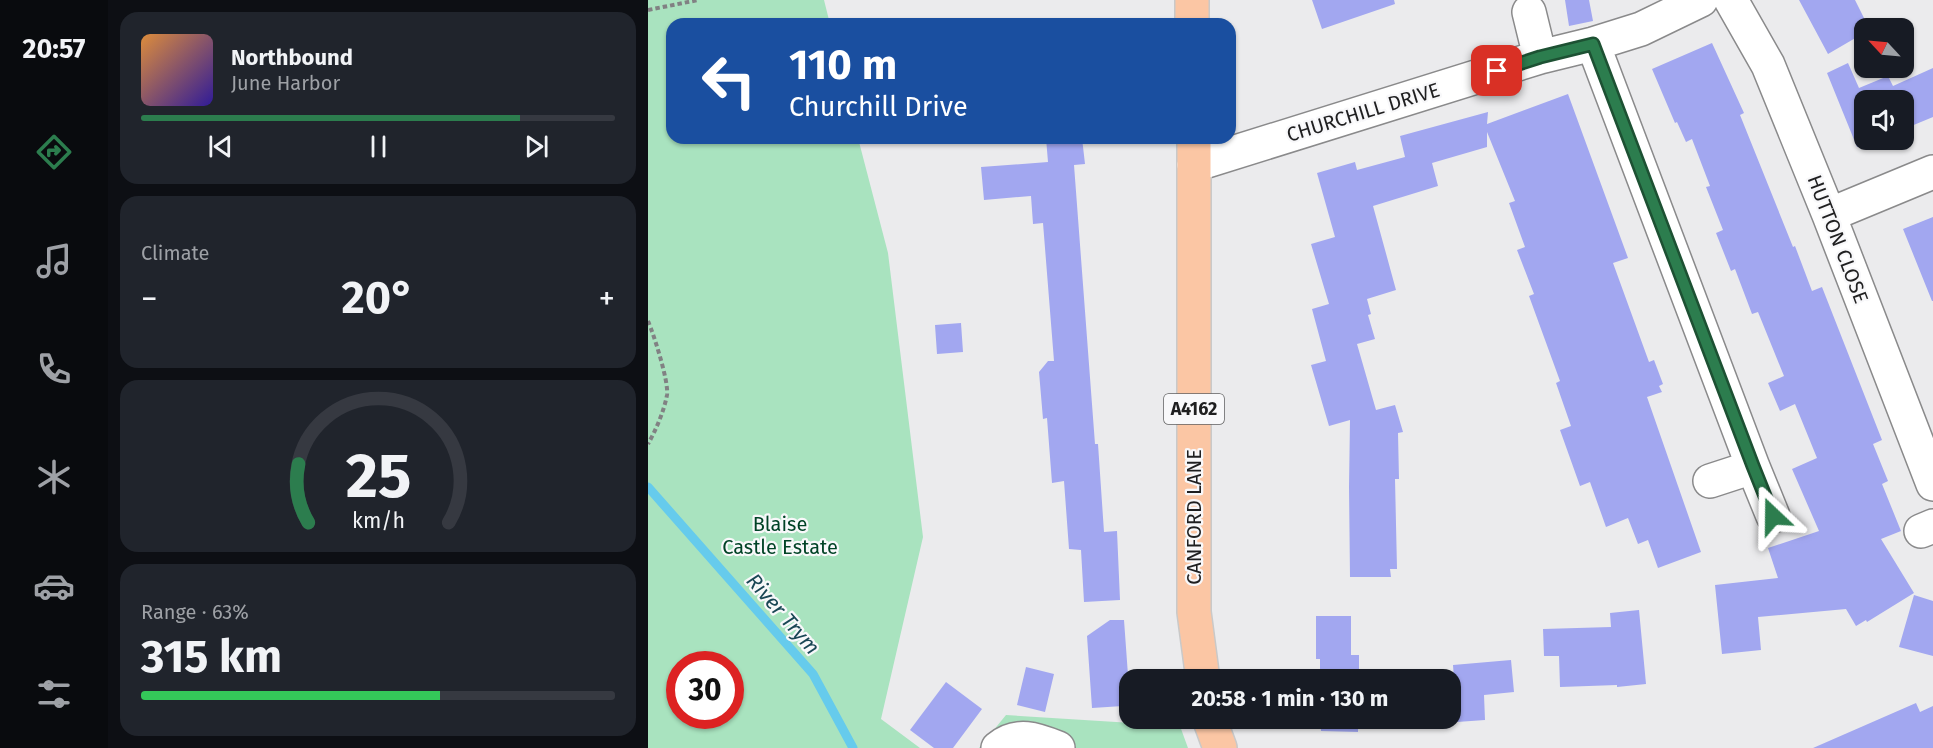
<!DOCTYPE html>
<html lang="en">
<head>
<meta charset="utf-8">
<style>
  body { margin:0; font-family:"Fira Sans",sans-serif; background:#20242c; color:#f1f3f6; height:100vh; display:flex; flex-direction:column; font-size:22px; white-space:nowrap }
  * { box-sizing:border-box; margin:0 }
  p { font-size:20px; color:#9ea1a6 }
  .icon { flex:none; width:33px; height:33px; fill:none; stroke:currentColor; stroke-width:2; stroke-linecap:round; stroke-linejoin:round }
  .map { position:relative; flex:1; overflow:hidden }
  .panel { display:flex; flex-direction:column; gap:12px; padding:12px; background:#0d0f14; width:540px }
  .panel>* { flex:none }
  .banner { position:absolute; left:18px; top:18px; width:570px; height:126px; border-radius:18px; box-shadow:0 2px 4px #0004; background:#1a4fa0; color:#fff; overflow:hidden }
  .needle { width:39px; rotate:296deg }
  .fabs { position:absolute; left:1206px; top:18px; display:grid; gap:12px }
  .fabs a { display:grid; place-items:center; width:60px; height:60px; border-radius:12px; background:#171b24; box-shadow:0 2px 4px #0004; font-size:30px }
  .speed { position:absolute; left:18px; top:651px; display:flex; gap:12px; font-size:30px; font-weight:700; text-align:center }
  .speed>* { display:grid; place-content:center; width:78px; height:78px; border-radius:50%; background:#171b24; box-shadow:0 2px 4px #0004; line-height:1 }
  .speed .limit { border:9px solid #d22; background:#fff; color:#111 }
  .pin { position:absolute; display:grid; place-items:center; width:51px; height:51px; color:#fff; margin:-26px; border-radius:12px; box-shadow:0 3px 9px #0006 }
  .me { position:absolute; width:66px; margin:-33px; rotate:337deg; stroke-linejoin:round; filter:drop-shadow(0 0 4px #0008) }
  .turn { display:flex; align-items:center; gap:21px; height:126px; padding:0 24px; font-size:27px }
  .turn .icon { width:78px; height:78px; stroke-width:2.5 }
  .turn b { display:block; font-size:42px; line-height:51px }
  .big { font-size:45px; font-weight:700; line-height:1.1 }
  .panel .card { flex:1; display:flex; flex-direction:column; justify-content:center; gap:9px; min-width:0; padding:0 21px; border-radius:18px; background:#20242c }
  .panel .dial { align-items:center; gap:0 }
  .dial svg { height:156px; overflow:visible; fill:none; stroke:#363941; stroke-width:7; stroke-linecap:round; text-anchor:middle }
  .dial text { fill:#f1f3f6; stroke:none }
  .song { display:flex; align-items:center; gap:18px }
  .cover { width:72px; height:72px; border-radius:9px; background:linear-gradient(135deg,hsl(30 70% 55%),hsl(250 70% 35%)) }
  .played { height:6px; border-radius:3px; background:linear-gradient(90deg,#2c7d4e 80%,#363941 80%) }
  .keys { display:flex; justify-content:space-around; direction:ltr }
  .heat { display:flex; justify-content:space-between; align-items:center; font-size:33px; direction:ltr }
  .charge { height:9px; border-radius:4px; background:linear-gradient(90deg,#34c759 63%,#363941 0) }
  .trip { position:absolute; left:471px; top:669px; width:342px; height:60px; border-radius:18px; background:#171b24; box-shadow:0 2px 4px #0004; font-weight:700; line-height:60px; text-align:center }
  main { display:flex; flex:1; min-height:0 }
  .tabs { display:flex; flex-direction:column; width:108px; justify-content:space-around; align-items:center; background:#090b0e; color:#9ea1a6 }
  .tabs .icon { width:42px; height:42px }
  .tabs .current { color:#2c7d4e }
  .tabs b { font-size:27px; color:#f1f3f6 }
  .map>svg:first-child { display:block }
  .green { fill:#a9e3bf; fill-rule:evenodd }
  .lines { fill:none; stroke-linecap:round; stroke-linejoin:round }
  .stream { stroke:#66cbec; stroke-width:9 }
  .building { fill:#a2a7f0 }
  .minor-casing { stroke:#8a8a8b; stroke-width:36 }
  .major-casing { stroke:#c9c9c9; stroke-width:36 }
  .path { stroke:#818183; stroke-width:4; stroke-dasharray:4.5 3; stroke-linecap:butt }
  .minor { stroke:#fff; stroke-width:33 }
  .major { stroke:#fbc6a4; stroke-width:33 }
  .route-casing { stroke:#1d5133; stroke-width:15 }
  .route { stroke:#2c7d4e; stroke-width:10 }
  .labels { text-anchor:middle; stroke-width:4.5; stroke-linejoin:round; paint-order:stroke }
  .shield { fill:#f8f8fa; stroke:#606061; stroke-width:1.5 }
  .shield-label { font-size:18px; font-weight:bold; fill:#1f1f20 }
  .street-label { font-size:20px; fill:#1f1f20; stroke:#f8f8fa }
  .park-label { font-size:20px; fill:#004326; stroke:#f8f8fa }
  .water-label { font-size:21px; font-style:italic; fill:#1a4755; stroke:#f8f8fa }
</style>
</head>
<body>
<main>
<nav class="tabs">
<b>20:57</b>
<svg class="icon current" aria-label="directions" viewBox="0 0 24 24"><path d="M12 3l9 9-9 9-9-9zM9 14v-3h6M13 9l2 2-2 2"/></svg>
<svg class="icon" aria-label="music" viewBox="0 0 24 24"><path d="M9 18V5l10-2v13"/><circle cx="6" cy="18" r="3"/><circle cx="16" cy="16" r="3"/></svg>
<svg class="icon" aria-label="phone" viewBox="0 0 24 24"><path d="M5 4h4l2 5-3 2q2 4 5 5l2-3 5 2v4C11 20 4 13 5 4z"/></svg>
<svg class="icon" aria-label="climate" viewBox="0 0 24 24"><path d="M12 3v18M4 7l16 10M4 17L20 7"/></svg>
<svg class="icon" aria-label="car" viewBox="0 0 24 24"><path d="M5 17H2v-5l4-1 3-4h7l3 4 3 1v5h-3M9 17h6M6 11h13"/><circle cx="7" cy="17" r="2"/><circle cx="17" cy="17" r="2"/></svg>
<svg class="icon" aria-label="filters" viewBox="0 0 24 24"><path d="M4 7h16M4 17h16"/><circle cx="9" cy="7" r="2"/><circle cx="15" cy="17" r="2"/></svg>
</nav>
<section class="panel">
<div class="card">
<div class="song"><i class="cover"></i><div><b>Northbound</b><p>June Harbor</p></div></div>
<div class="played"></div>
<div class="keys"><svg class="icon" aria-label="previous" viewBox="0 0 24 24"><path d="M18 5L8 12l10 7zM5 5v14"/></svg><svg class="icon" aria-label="pause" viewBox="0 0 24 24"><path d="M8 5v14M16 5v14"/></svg><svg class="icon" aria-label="next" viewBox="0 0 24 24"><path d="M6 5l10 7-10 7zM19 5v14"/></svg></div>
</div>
<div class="card"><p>Climate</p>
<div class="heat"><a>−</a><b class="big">20°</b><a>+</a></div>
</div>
<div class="card dial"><svg viewBox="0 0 100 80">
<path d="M14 69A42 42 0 1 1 86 69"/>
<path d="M14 69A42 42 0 0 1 9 39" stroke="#2c7d4e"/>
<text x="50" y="56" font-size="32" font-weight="700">25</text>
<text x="50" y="72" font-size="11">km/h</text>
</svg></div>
<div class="card"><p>Range · 63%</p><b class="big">315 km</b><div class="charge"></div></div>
</section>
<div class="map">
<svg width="1285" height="748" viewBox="0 0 1285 748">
  <rect width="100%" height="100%" fill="#ebebed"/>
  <!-- green -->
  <path class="green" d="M0 0H176L182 24H24V138H210L240 253 275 537 233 719 272 748H0ZM32 664H82V716H32Z
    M358 715 532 726 540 748H331Z"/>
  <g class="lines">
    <!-- stream -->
    <path class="stream" d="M0 487 165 674 205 748"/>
  </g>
  <!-- building -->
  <path class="building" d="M664 0H746L747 4 674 29Z
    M917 0H941L945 21 921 26Z
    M1151 0H1207L1221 28H1216V33L1180 54Z
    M1064 43 1096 113 1092 115 1145 247 1147 246 1164 291 1174 287 1234 440 1225 444 1240 481 1234 484 1253 531 1233 539 1266 593 1219 622 1218 620 1208 626 1198 609 1110 617 1113 650 1074 654 1067 585 1130 578 1120 548 1171 531 1144 469 1169 458 1147 404 1132 411 1120 383 1136 376 1110 312 1104 314 1087 269 1083 271 1068 233 1075 230 1058 187 1062 186 1044 139 1038 142 1029 122 1027 123 1004 69Z
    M1200 63 1211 88 1240 76 1245 86 1285 68V117L1256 129V100H1216V140H1228L1209 147 1179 73Z
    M920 94 980 258 965 263 1001 362 1006 360 1015 384 1011 386 1014 392 999 397 1053 552 1010 568 1000 540 990 544 980 518 958 527 942 482 932 486 912 430 923 426 908 383 912 381 881 296 886 294 869 250 877 247 861 203 867 201 839 132V147L784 163 790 186 725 206 748 290 719 299 723 314 720 315 727 339 709 344 728 410 747 405 755 432 750 433 751 479H747L749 569H742L743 577H702L701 487 702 420 681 426 663 365 678 361 664 309 681 304 663 244 687 237 669 173 707 162 709 170 757 157 752 136 840 112 839 124Z
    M398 138H434L437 164 426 165 447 444H450L456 532 469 531 472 600 436 602 433 550 421 549 416 481 404 483 399 418 395 419 391 372 400 361H406L395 223 385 224 383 196 336 200 333 167 400 162Z
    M1285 217V301H1284L1255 229Z
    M313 323 315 352 289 354 287 325Z
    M1266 595 1285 601V656L1251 647Z
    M991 610 998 684 969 687V685L912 687 911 656H896L895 629 963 627 962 613Z
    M668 616H703V655H711V680H672V659H668Z
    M462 620H476L481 689H473L475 706 444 708 439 636Z
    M863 660 866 692 836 695 837 720 809 722 805 665Z
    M378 667 406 674 397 712 369 705Z
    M298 682 334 709 305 748H286L262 730Z
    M1268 703 1272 712 1285 706V748H1165Z
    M672 718H710V732L673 731Z"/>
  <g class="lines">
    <defs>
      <path id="minor" d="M1083 0 1120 65 1181 215 1285 484
        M881 12 892 57
        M945 44 1105 467 1125 516
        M546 165 892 57 945 44 993 29 1053 0
        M1181 215 1285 172
        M1062 481 1105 467
        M1273 531 1285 526
        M350 748C369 732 388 739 410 748"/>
      <path id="major" d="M544 0V24
        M546 138V612L555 680
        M561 718 572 748"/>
    </defs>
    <!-- minor casing -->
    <use href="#minor" class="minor-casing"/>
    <!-- major casing -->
    <use href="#major" class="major-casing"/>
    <!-- path -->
    <path class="path" d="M0 10 50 0
      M0 321C6 335 21 382 19 395 16 411 8 430 0 444"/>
    <!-- minor -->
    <use href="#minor" class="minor"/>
    <!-- major -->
    <use href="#major" class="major"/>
  </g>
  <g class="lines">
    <defs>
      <path id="route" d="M849 71 892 57 945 44 1105 466 1125 516"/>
    </defs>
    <!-- route casing -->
    <use href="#route" class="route-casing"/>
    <!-- route -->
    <use href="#route" class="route"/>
  </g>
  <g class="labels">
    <!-- shield labels -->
    <rect class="shield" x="516" y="394" width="60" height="30" rx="4.5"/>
    <g class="shield-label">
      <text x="546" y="415">A4162</text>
    </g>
    <!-- street labels -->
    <g class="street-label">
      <text transform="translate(715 112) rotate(-17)" y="7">CHURCHILL DRIVE</text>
      <text transform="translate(1190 239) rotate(69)" y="7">HUTTON CLOSE</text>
      <text transform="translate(546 517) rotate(-90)" y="7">CANFORD LANE</text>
    </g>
    <!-- park labels -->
    <g class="park-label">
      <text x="132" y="531">Blaise<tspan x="132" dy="23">Castle Estate</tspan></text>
    </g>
    <!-- water labels -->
    <g class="water-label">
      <text transform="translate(135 614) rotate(49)" y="7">River Trym</text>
    </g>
  </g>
</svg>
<div class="fabs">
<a><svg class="needle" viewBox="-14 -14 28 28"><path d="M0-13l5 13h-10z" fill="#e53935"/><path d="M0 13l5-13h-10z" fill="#9ea1a6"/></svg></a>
<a><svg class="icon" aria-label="sound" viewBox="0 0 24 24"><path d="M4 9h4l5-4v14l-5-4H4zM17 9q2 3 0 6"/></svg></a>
</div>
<div class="speed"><div class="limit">30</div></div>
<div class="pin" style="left:849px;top:71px;background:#d93025"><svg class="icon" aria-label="arrive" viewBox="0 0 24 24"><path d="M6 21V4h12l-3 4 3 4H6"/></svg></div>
<svg class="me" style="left:1125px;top:516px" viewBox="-20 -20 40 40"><path d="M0-17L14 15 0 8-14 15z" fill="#2c7d4e" stroke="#fff" stroke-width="4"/></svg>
<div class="trip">20:58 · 1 min · 130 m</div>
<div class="banner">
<div class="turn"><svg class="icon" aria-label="left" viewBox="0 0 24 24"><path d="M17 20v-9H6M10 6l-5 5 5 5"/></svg><div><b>110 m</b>Churchill Drive</div></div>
</div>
</div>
</main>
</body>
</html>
